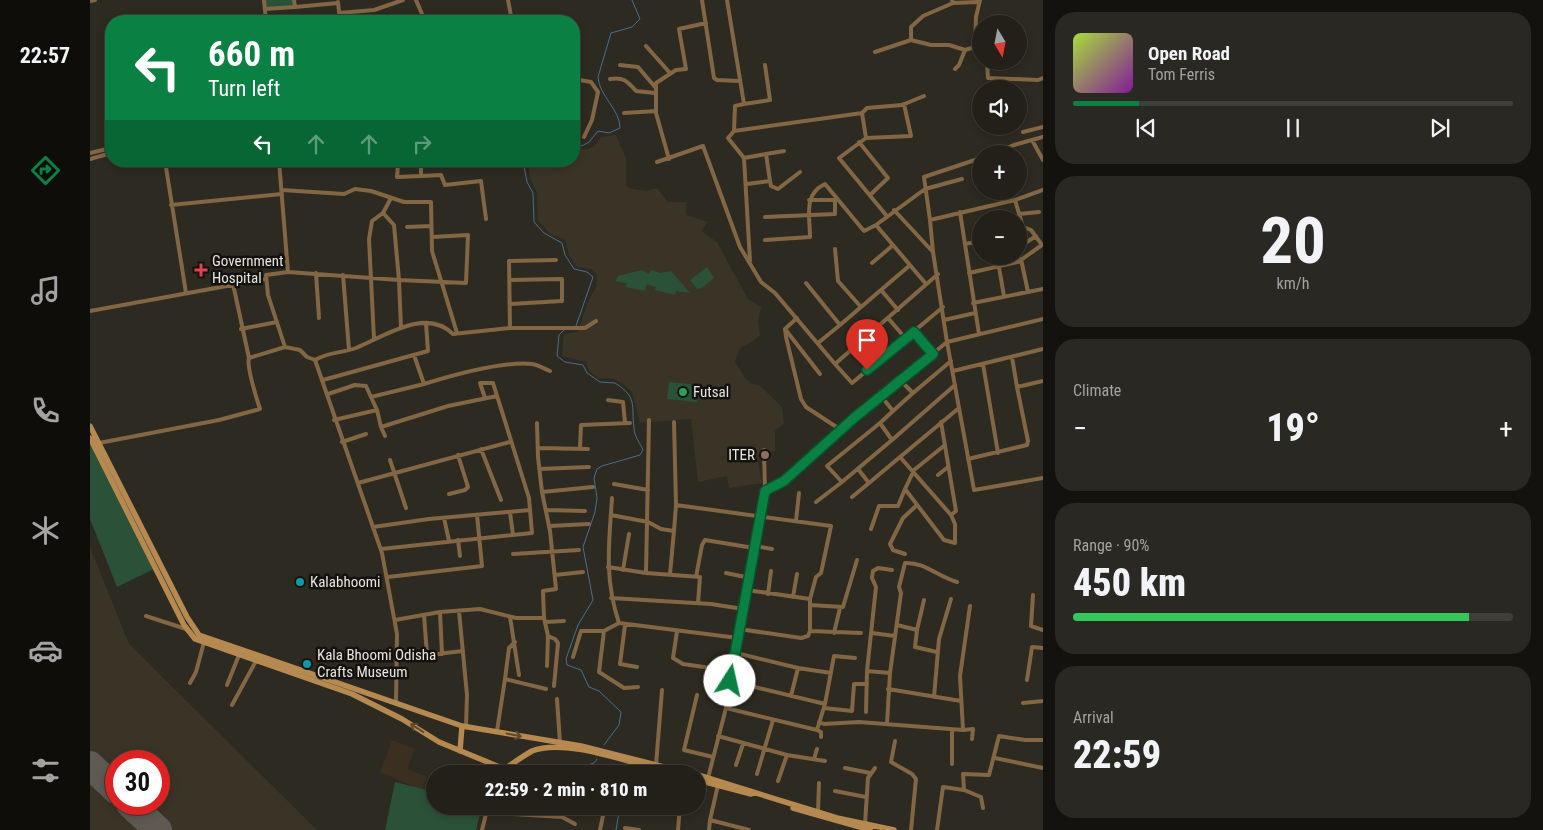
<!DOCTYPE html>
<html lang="en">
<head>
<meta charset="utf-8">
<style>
  body { margin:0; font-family:"Roboto Condensed",sans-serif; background:#2a2822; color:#f1f3f6; height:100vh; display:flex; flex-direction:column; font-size:19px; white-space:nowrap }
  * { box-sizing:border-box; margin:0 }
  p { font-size:16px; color:#a2a3a2 }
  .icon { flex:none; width:28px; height:28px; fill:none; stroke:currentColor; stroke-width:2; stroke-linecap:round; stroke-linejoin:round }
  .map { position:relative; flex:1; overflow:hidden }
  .panel { display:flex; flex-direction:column; gap:12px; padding:12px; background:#13120e; width:500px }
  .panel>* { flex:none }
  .banner { position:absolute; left:15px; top:15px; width:475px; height:152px; border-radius:20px; box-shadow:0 2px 8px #0003,0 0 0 1px #3f3e38; background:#0b8043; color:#fff; overflow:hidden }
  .needle { width:32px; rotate:170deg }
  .buttons { position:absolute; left:882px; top:15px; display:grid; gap:10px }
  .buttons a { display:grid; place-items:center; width:55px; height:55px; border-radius:50%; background:#222019; box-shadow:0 2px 8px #0003,0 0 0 1px #3f3e38; font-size:25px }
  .speed { position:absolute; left:15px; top:750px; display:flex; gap:10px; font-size:25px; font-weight:700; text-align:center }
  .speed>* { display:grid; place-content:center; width:65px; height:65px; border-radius:50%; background:#222019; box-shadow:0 2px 8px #0003,0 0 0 1px #3f3e38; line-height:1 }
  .speed .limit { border:8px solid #d22; background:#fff; color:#111 }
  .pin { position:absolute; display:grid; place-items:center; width:42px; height:42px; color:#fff; margin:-51px -21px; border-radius:50% 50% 50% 0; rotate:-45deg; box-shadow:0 0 5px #0007 }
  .pin .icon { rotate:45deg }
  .me { position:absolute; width:55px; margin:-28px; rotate:10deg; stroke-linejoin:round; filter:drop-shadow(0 0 4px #0008) }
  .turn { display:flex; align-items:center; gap:18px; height:105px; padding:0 20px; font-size:22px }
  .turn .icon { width:65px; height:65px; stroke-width:2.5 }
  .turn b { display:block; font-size:35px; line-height:42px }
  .lanes { display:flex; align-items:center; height:48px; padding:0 20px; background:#0003; justify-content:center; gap:25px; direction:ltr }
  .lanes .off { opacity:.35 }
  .big { font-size:38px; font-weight:800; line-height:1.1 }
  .panel .card { flex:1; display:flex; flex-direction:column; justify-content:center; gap:8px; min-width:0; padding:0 18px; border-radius:20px; background:#2a2822 }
  .panel .dial { align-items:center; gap:0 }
  .dial b { font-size:65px; line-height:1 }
  .song { display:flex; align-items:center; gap:15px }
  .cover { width:60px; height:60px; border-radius:8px; background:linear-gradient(135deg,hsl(80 70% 55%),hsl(290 70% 35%)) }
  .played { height:5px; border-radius:2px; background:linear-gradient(90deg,#0b8043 15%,#3f3e38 15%) }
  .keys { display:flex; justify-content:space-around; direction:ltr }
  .heat { display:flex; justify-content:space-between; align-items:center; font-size:28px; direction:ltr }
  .charge { height:8px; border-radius:4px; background:linear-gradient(90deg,#34c759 90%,#3f3e38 0) }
  .trip { position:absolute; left:336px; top:765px; width:280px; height:50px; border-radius:25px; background:#222019; box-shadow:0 2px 8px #0003,0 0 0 1px #3f3e38; font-weight:800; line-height:50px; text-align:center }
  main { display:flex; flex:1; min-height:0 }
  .tab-bar { display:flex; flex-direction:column; width:90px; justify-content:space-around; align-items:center; background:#0e0d0a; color:#a2a3a2 }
  .tab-bar .icon { width:35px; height:35px }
  .tab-bar .selected { color:#0b8043 }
  .tab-bar b { font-size:22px; color:#f1f3f6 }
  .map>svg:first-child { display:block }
  .commercial { fill:#3b2f20 }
  .built { fill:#3a3426; fill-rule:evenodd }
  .green { fill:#2b5138 }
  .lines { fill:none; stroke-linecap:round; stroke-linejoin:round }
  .stream { stroke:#476f95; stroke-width:1 }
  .runway { stroke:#5e5a52; stroke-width:28 }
  .minor { stroke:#836744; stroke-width:4 }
  .secondary { stroke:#b58950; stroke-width:5.5 }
  .oneway { stroke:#5c482c }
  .route-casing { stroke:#07532c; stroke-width:12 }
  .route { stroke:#0b8043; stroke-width:9 }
  .health-dot { fill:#e0444e; stroke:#14120f; stroke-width:2 }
  .leisure-dot { fill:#2e9e5b; stroke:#14120f; stroke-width:2 }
  .education-dot { fill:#8d6e63; stroke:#14120f; stroke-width:2 }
  .culture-dot { fill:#0f9aa8; stroke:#14120f; stroke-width:2 }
  .labels { text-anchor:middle; stroke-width:5; stroke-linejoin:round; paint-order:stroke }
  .poi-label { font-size:15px; fill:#e7e5df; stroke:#14120f; text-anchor:start }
</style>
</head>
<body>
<main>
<nav class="tab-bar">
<b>22:57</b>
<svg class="icon selected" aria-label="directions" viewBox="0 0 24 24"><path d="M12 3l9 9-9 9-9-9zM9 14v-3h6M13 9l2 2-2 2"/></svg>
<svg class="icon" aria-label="music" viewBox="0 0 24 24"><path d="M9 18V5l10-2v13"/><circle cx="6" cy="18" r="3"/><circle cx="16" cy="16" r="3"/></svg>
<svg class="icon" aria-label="phone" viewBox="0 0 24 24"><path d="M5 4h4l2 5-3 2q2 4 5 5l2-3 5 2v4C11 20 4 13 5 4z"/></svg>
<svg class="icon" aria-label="climate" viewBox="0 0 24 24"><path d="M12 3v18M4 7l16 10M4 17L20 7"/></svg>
<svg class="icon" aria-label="car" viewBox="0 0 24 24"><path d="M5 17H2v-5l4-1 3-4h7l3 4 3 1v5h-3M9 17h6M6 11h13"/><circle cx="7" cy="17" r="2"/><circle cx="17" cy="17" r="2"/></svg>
<svg class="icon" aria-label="filters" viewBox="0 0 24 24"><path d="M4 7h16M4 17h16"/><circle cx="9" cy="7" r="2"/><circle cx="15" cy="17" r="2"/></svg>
</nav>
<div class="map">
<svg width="953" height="830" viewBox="0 0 953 830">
  <rect width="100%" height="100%" fill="#2d2a21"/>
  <!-- commercial -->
  <path class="commercial" d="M302 740 325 749 317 769 337 777 332 790 290 772Z"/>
  <!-- built -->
  <path class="built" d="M526 135 536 158V186L542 189 556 191 567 188 578 202H596V215L618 222 611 231 627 242 658 299 671 307 668 322 670 335 663 341 650 348 645 362 655 378 662 384 669 385 692 407 694 424 685 431V451L667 455 672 483 639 488 637 476 608 482 601 419 550 423 542 392 532 383 523 379 508 378 499 371 496 362 472 356 474 334 487 332 489 329 499 299 506 287 507 275 501 269 487 267 479 255 475 239 460 234 448 220 447 193 440 178 438 161H484V145L486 149H498L505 146 511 137Z
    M0 547 39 644 227 830H0ZM26 761H69V804H26Z"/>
  <!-- green -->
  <path class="green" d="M175 0H203V6L176 9Z
    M617 267 624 278 612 288 607 289 600 280Z
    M552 270 559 274 561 270 570 273 581 271 600 293 586 291 585 295 565 290 566 287 557 284 555 291 536 287 537 283 525 281 528 276Z
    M579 382 608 385 607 402 577 399Z
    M0 439 66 568 27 587 0 519Z
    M305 782 345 792V806H392L386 830H295Z"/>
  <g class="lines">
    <!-- stream -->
    <path class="stream" d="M484 139 492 146 499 142 508 131 519 133 530 128C530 109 509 96 508 77L521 33 542 27 550 19 542 0
      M433 161 437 182 443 193 444 222 454 233 472 243 475 255 484 269 497 272 503 277 486 326
      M474 330 469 335 467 356 475 362 493 365 497 373 510 382 525 383C548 398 541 404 544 428 544 436 550 443 553 450L550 455 512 466 507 469 504 478 507 498 505 512 493 547 503 600 488 625 476 659 477 665 491 670 499 687 509 691 531 712 529 725 514 745
      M492 774 494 766 504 763 507 759
      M526 830 530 806"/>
    <!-- runway -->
    <path class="runway" d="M0 765 26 790
      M40 804 68 830"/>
    <!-- minor -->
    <path class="minor" d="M174 0 176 21
      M326 0 335 21
      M418 0 422 21
      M612 0 624 78 627 80 649 81
      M637 0 654 104 645 106 644 131 638 138 654 158 660 261
      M862 0 863 3 833 16 821 27V40L841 45H859L875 50 885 47 891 50
      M0 1 5 0
      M248 2 250 21
      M863 3 888 2
      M205 7 248 3
      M175 9 205 7 204 0
      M249 13 284 10 313 0
      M402 21 421 18
      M556 46 580 73
      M885 47 886 17 890 0
      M785 52 821 40
      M897 61 898 78 948 80 953 78
      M530 65 548 67 565 87
      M865 69 869 65 875 50
      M484 79 501 82 508 92 502 120 494 137
      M520 79C534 77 537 81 546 91L565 93
      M912 89V79
      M654 104 680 100 675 65
      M534 113 566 111
      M772 113 776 138 749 158 796 215
      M644 131 772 113 777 108 812 105 834 96
      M933 132 953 127
      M776 138 821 136 814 104
      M942 140 953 160
      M769 142 798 178 780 195
      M0 153 21 148
      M676 154 694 151
      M902 154 924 145 953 137
      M654 158 676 154 680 181
      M0 159 21 153
      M579 159 566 113V83L586 70 596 69 589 29 616 23
      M75 161 96 293
      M189 161 198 272
      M285 161 308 164 307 177 331 176
      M331 161V176L351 175 355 185 391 181 396 219
      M567 162 613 146 650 247 671 282 685 293 745 364 848 274
      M657 184 680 181 681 186 688 189 710 172
      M192 190 254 194 265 189 281 191 314 202H341L342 251 367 333
      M909 191 913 202
      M301 198 293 213 304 225 309 280 376 283 378 235 342 237
      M925 200 933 227 929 230
      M81 205 192 194
      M804 210 843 252
      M870 212 889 334
      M929 214 949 212
      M675 217 745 214V200H719
      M840 220 834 177 891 158
      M317 227 341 226
      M933 227 941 230 952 245
      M675 240 720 237C720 217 713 194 735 184L774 231 786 225
      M875 244 891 241
      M929 247 946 236
      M745 249 748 281 771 307
      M907 256 914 296
      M931 259 938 292
      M782 263 802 246
      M226 273 229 318
      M879 273 928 262 952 245
      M253 275 259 350
      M420 280 472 279V301L420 304
      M716 283 750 325 728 343
      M143 284 159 358
      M836 284 786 225 835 189 872 179
      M791 290 808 310
      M883 303 953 289
      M0 311 175 279
      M707 318 695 329 696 337 711 399 716 407 751 430
      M798 318 816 339
      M953 319 857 342 884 490 953 478
      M854 320 885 313
      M750 325 819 266
      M420 328 419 261 466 260
      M151 329 187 322
      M695 329 730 374
      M824 332 843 354
      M284 339 279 239 282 221 293 213
      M324 355 334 384C363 375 412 361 442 364 448 365 455 369 460 371
      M922 357 927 387
      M225 360C237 352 253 353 266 348 295 336 336 307 363 334L420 328H495L506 321
      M745 364 762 383 853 307
      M893 364 908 453
      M863 371 953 349
      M233 380 338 351 336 323
      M823 393 861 361
      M238 394 265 385 276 386 281 397
      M791 396 803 411 790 423 802 440 865 385
      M518 400 533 402 535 423
      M287 410 291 427 358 406 407 396
      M803 411 823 393 811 381
      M244 420 287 410 281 397 334 384
      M584 422 586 505 741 526 731 573 726 577 720 599 657 590
      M851 422 866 511 861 515 810 457 869 408
      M447 423 448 457 452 492
      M790 423 737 466 752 482 802 440
      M291 427 295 436
      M252 442 276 434
      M9 443 129 420 170 409C167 400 156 365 159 358L195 347
      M855 445 824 470 815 489 854 540 865 543V524L861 515
      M448 448 498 449
      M490 448 491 425 540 423
      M391 449 411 500
      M674 450 675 491
      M878 459 937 445 938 441 927 387 953 381
      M300 460 316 508
      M449 469 499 467
      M768 469 779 483 810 457
      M848 475 858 467
      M268 483 420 442
      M524 484 558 490
      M359 494 375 490 378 487 368 455
      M762 497 779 483
      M522 498C519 544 514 578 529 623L648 638
      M726 502 752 482
      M456 510 495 511
      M420 512 423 535
      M521 515 558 522 571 529 584 531 580 574
      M354 518 359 541
      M706 521 709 493
      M459 526 499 524
      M283 527 339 519 440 510
      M781 529 789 506H808L815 489
      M584 531 586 505
      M368 540 370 556
      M665 546 682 549
      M291 549 442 533 439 498 403 383H390L395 398
      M423 554 489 550
      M815 554 803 550 800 544 813 518 827 505
      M518 567 556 573 559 420
      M533 570 539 534
      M556 573 610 577 608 603
      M636 573 660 578
      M465 575 493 572
      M298 577 392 566 387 515
      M606 577 612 545 615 540 664 548
      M678 594 681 571
      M943 595 941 626 953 630
      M703 597 707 574
      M521 598 621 604 653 609
      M720 599V631L771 633
      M720 605 753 607 767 560
      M369 611 377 695 376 727
      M350 612 352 654
      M334 615 337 655 373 651
      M56 616 96 629
      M420 617 429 675
      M454 618 458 636 457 666
      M305 620 350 612 390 609 426 618H454L453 591 466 589 460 531 452 492 503 487
      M455 622 474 621
      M535 625 530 664 547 667
      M807 625 827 630 825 647 847 652
      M649 629 711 638 718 636 720 631
      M827 630 834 600
      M514 631 509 672 534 688 548 687
      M587 631 583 658 593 664 642 671
      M744 633 750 608
      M782 633 805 636
      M458 636 465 639 468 643 464 686
      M646 653 708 668 701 696
      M483 657 491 631H514L529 623
      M708 668 741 673
      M800 673 777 671 786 587 782 578 783 571 788 568 802 570
      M415 679 419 648 425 642
      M937 680 942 647 953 648
      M640 681 735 704
      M100 683 106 672 114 642
      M137 685 149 655
      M798 689 871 701
      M607 695 594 750 623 757
      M844 697 849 639 861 599
      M467 699 470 743
      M933 703 953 701
      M306 704 307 634 292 553 225 360 217 357 210 350 195 347 178 295 176 275 198 272 309 280 311 328
      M142 705 166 661
      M636 708 727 730 735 704 744 656 765 658
      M734 708 762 711 764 684H777
      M776 712 777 671
      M729 722 734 724 769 722 873 730 870 676 880 606
      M797 724 800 673 811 593 809 587 815 563C835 562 848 577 867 582
      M727 730 731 732V737
      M862 730V764
      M873 730 883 729 882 739
      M407 731 415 679 456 689
      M628 736 697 755 735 761
      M805 741 801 762 822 774 826 779 821 830
      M905 758 953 768
      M724 759 727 749
      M566 765 572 690
      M646 765 653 744
      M755 768 780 773
      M667 774 683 720
      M618 778 636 708 675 491 694 481 764 418 857 342 843 252 840 220 925 200 953 190
      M688 781 697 755
      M874 790 891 797 893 808
      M745 791 776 797
      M397 810 423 814 472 817 485 824
      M728 812 729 783
      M620 820 628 785
      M775 824 778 778 785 768
      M535 828 549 830
      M392 830 398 806
      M510 830 515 806
      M588 830 590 806
      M619 830 620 820 659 830
      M847 830 853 787 874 790 873 774 899 775 909 736 935 740H953"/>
    <!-- secondary -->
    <path class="secondary" d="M0 426 97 617 109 635 372 726 491 746 602 774
      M0 438 94 625 105 639 262 694 312 719 349 742 412 768H416C425 762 433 756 442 751 471 739 526 758 556 766
      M370 751 372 726
      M608 775 747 818 804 830
      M608 780 661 794
      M703 808 780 830"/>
  </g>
  <!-- one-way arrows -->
  <defs><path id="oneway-shaft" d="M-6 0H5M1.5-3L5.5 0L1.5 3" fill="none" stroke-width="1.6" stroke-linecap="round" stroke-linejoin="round" transform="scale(1.25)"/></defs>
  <g class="oneway">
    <use href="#oneway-shaft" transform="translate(327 728) rotate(-148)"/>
    <use href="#oneway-shaft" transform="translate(424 735) rotate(12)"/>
  </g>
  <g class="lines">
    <defs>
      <path id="route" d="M640 681 675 491 694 481 764 418 843 354 824 332 777 370"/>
    </defs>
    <!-- route casing -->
    <use href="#route" class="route-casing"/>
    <!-- route -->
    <use href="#route" class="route"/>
  </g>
  <!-- markers -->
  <path class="health-dot" d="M108.5 262.5h5v5h5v5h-5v5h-5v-5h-5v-5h5z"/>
  <circle class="leisure-dot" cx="593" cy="392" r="5"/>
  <circle class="education-dot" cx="675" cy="455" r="5"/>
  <g class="culture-dot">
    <circle cx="210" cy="582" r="5"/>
    <circle cx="217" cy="664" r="5"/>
  </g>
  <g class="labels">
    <!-- poi labels -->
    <g class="poi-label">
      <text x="122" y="266">Government<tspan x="122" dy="17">Hospital</tspan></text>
      <text x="603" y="397">Futsal</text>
      <text x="665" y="460" text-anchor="end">ITER</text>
      <text x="220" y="587">Kalabhoomi</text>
      <text x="227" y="660">Kala Bhoomi Odisha<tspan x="227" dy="17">Crafts Museum</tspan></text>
    </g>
  </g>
</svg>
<div class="buttons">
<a><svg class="needle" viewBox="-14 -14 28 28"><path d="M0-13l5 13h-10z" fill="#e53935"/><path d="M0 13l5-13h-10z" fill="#a2a3a2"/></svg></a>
<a><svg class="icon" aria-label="sound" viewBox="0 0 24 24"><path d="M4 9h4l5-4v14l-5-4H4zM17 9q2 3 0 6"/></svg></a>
<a>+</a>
<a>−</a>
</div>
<div class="speed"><div class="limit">30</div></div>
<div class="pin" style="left:777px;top:370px;background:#d93025"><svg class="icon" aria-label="arrive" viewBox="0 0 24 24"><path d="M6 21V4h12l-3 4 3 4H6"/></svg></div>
<svg class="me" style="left:640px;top:681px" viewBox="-20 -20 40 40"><circle r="19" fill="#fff"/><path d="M0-13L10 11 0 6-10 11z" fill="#0b8043"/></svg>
<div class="trip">22:59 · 2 min · 810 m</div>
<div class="banner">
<div class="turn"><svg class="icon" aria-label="left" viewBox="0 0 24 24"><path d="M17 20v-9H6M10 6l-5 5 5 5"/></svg><div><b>660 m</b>Turn left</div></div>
<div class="lanes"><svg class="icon" aria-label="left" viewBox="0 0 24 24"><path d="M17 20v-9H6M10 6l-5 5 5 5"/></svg><svg class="icon off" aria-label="ahead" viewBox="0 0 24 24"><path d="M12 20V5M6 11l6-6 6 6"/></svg><svg class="icon off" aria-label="ahead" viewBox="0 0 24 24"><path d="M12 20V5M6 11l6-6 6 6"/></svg><svg class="icon off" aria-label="right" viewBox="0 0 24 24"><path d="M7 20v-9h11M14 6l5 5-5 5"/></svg></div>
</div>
</div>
<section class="panel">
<div class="card">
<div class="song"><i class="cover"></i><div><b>Open Road</b><p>Tom Ferris</p></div></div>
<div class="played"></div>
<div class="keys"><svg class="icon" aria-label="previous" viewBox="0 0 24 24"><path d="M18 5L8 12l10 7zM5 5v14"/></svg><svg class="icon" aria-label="pause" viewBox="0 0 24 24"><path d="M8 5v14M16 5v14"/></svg><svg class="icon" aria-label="next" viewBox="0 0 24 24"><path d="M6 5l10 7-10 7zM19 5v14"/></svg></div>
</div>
<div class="card dial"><b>20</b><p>km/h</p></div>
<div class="card"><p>Climate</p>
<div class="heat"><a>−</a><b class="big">19°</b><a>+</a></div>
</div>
<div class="card"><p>Range · 90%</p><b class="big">450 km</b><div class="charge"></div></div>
<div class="card"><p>Arrival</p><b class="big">22:59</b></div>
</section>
</main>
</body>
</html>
